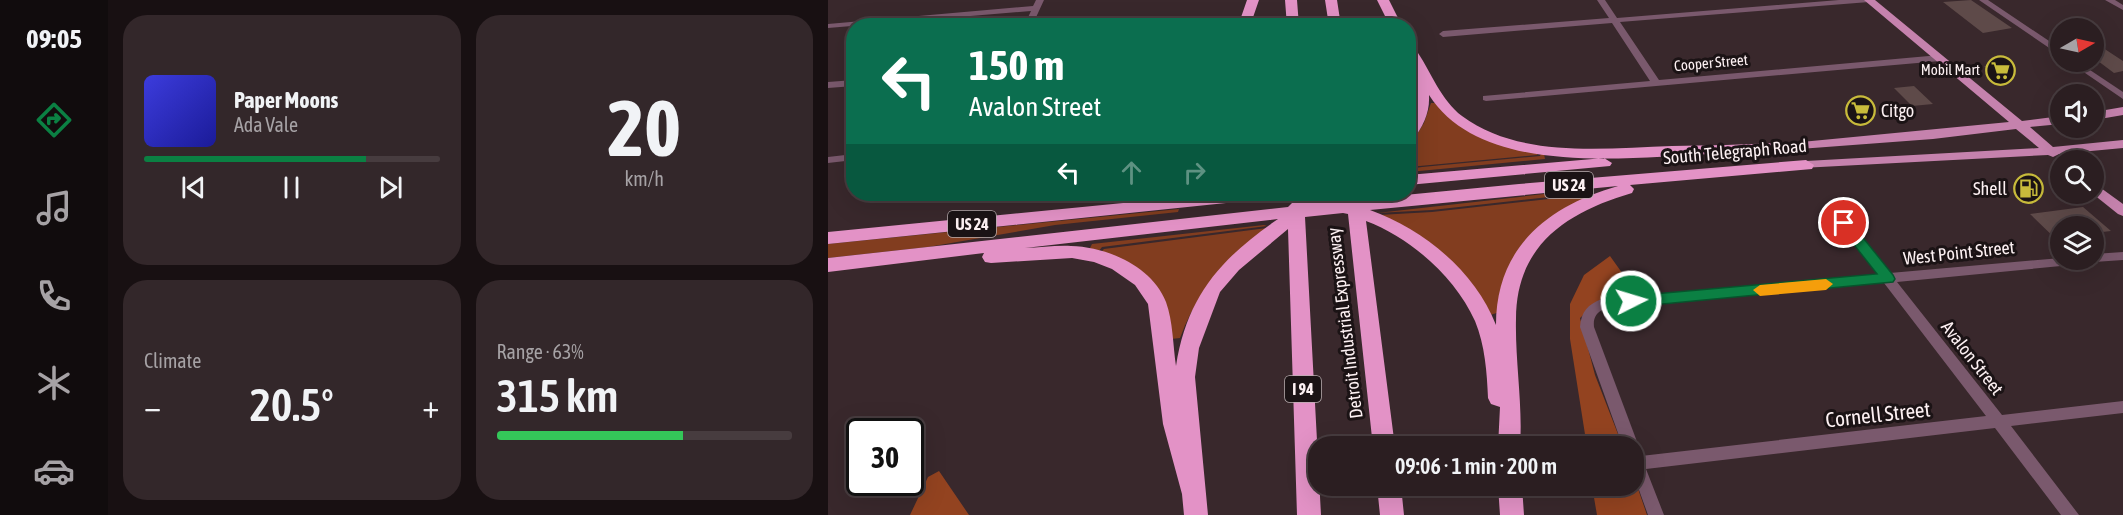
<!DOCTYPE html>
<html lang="en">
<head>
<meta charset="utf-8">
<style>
  body { margin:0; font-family:"Asap Condensed",sans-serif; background:#33272a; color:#f1f3f6; height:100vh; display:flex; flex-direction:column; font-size:22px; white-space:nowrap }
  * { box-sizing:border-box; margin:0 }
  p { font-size:20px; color:#a6a2a5 }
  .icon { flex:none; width:33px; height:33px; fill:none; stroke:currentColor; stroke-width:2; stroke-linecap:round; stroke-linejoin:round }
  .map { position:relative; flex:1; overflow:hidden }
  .panel { display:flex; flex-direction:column; gap:15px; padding:15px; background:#181012; width:720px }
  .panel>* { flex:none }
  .guide { position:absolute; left:18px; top:18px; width:570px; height:183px; border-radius:24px; box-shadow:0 6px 24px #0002,0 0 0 2px #473c3f; background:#0b6e4f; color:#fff; overflow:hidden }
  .needle { width:39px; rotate:81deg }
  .fabs { position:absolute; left:1222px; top:18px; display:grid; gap:12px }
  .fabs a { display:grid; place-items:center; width:54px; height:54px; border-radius:50%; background:#2b1e21; box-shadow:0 6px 24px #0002,0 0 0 2px #473c3f; font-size:30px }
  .speed { position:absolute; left:18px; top:418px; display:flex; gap:12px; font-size:30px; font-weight:700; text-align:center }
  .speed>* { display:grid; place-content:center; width:78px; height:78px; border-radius:50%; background:#2b1e21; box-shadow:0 6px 24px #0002,0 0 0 2px #473c3f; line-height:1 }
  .speed .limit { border:3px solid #111; border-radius:9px; background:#fff; color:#111 }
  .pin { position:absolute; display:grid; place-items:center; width:51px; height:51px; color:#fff; margin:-26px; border:3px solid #fff; border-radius:50%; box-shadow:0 2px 6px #0007 }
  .me { position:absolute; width:66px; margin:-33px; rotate:85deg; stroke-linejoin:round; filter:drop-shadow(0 0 4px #0008) }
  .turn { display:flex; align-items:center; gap:21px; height:126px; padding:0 24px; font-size:27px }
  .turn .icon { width:78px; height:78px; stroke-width:2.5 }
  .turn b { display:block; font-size:42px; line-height:51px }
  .lanes { display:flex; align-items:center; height:57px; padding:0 24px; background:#0003; justify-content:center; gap:30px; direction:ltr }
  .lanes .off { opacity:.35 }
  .big { font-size:45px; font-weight:600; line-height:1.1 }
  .panel .tile { flex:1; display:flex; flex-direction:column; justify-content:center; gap:9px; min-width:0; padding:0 21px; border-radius:24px; background:#33272a }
  .panel .dial { align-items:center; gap:0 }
  .dial b { font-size:78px; line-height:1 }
  .song { display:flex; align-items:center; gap:18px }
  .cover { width:72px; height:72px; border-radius:9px; background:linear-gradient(135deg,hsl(240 70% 55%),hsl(240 70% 35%)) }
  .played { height:6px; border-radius:3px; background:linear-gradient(90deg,#0b8043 75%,#473c3f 75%) }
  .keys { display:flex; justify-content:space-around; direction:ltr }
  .heat { display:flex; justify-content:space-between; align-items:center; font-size:33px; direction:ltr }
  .charge { height:9px; border-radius:4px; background:linear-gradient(90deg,#34c759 63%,#473c3f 0) }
  .panel .tiles { flex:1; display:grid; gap:15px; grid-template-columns:repeat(2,1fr) }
  .trip { position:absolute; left:480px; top:436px; width:336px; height:60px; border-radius:24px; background:#2b1e21; box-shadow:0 6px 24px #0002,0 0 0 2px #473c3f; font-weight:600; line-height:60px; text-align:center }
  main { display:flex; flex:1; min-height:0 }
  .tabs { display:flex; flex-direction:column; width:108px; justify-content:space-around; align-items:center; background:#110c0d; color:#a6a2a5 }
  .tabs .icon { width:42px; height:42px }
  .tabs .on { color:#0b8043 }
  .tabs b { font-size:27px; color:#f1f3f6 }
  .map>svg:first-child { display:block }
  .green { fill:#823d1f }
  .forest { fill:#934320 }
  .building { fill:#5e4a49 }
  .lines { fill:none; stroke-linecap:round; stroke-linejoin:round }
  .minor { fill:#7a596d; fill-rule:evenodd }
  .major { fill:#c582ad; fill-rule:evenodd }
  .highway { fill:#e392c6; fill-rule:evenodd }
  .route { fill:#0b8043; stroke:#07532c; stroke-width:1.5 }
  .slow { fill:#f59e0b }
  .labels { text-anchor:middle; stroke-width:6; stroke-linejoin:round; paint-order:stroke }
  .far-street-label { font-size:15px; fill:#fdf1f3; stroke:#1b1315 }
  .far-poi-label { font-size:15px; fill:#fdf1f3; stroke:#1b1315; text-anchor:end }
  .shield { fill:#1b1315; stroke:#b9aeb0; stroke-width:1.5 }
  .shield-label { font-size:16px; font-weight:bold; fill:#fdf1f3 }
  .poi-label { font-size:18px; fill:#fdf1f3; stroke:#1b1315; text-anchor:start }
  .street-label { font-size:18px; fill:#fdf1f3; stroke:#1b1315 }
  .near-street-label { font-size:21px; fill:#fdf1f3; stroke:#1b1315 }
</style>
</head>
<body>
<main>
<nav class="tabs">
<b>09:05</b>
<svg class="icon on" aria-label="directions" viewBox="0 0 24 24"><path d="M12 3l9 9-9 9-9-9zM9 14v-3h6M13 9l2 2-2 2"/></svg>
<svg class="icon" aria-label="music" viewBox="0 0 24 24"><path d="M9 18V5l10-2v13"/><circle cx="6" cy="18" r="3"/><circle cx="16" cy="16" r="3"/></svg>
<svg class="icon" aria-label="phone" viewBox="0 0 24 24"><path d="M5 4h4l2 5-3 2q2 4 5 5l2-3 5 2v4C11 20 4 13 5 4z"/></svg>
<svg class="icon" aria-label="climate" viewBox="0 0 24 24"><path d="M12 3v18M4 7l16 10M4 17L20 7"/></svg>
<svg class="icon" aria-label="car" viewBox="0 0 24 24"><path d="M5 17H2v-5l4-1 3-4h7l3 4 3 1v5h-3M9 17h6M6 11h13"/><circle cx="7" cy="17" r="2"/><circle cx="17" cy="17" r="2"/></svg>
</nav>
<section class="panel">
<div class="tiles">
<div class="tile">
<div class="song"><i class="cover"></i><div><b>Paper Moons</b><p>Ada Vale</p></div></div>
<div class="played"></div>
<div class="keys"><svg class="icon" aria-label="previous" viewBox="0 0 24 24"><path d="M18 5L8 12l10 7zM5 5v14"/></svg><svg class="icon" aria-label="pause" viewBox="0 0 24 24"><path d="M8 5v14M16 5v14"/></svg><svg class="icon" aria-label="next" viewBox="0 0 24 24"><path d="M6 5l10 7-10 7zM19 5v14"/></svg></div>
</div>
<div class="tile dial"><b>20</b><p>km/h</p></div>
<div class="tile"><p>Climate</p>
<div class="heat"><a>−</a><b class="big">20.5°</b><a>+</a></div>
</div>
<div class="tile"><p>Range · 63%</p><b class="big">315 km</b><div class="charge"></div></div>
</div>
</section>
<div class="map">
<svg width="1295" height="515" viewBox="0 0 1295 515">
  <rect width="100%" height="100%" fill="#39282c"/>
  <!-- green -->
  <path class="green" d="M603 103H608L626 121 710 153 709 155 581 167V147L596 123Z
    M713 153 716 154 717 159 581 172V169L594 167 712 156Z
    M761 189 764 194 761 196 758 193 604 210 549 213Z
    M757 195 758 197 719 220 694 244 672 312 662 315C629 265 609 238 551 215L604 212Z
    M351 209 350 212 227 225 100 247 0 258V244Z
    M436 225 439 226 274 247 270 252 261 250 264 244Z
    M439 228C399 257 369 291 352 338L343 339 337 311 273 252 276 249Z"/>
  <!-- forest -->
  <path class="forest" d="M782 256 797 277 752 318 767 375 795 447H759L742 339V304L756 275Z
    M111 471 141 515H82L100 477Z
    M806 477 819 515H769L764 486H806Z"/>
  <!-- building -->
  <path class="building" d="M1143 0 1184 28 1155 33 1115 2Z
    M1266 42 1295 61V71L1286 73 1266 58Z
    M1176 63 1188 72 1168 75 1156 66Z
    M1086 86 1105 104 1084 106 1066 88Z
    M1255 207 1283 231 1266 233V226H1233V244L1202 214Z"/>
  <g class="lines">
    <!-- minor -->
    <path class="minor" d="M208 0H216L204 26H196L203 11 0 28V24L205 6Z
      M769 0H777L789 18 1011 0H1045L1041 2 792 22 831 80 1112 55 1116 58 1112 61 658 101 655 100V96L822 81 784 23 615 37 611 34 615 31 781 18Z
      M1151 0H1160L1233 49V56Z
      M1277 0H1287L1295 5V10Z
      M1241 62H1250L1295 92V99Z
      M26 80V86L0 88V82Z
      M26 154V160L0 163V157Z
      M1016 219 1020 220 1062 273 1233 258V260H1260L1258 263 1254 264 1069 282 1174 415 1295 401V413L1183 426 1251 515H1233L1167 428 818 469 836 515H820L806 476V447H795L752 327C753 312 760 304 774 299L1049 274 1010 223ZM1056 283 1158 416 813 456 809 451 811 447 766 327C765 318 768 313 776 309Z
      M1295 252V260L1266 262 1261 260H1266V254Z"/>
    <!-- major -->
    <path class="major" d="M1036 0H1047L1194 121 1233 116V124L1202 127 1225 147 1295 140V148L1231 154 1225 157 1220 155 973 168 971 165 973 162 978 161 1211 148 1188 129 1105 139 958 150 957 147 958 144 963 143 1181 122Z
      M1295 107V115L1266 120V112Z
      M1266 183 1295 204V216L1290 214 1265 194Z"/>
    <!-- highway -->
    <path class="highway" d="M419 0H431L422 26H410Z
      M457 0H469L471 26H459Z
      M497 0H509L513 26H501Z
      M549 0H561L574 26H562Z
      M580 45 585 46 590 53C604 74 613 100 634 116 692 159 776 148 844 146 883 145 923 145 963 142L971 147 963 152 935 154C919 152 901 154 885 154 800 157 654 178 601 95 602 113 595 126 585 140L580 141C580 116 590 101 582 74L587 70 580 59Z
      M776 158 784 163 782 166 580 185V175Z
      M978 160 986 165 984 169 802 185 806 189 804 193C739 212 688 245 688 319 687 362 695 404 692 447H670L672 407 663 404 660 398C659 373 657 345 647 321 627 277 583 238 538 221L567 447H545L520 214 515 213 477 217 493 515H469L460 229 411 270 392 292 371 348 367 377 380 515H356L354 494 335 424 320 304 307 285 284 269 266 262 244 258 163 263 157 262 154 257 156 253 0 272V258L460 207 464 203 427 200 0 244V232L387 194H477L515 201H519L518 194H534L535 199 691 184ZM790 186C720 206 668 247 668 325 647 271 595 229 542 210ZM450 219C393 258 359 296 348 366 345 346 345 321 338 302 324 266 279 247 243 246 228 245 212 248 197 248Z
      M549 486H573L576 515H552Z
      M670 486H694L696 515H672Z"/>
  </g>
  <!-- route -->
  <path class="route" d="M1016 218 1020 219 1065 275 1067 279 1065 282 803 307 798 305 796 301 798 297 803 296 1049 274 1009 223Z"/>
  <!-- slow -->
  <path class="slow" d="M998 279 1005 284 998 290 932 296 925 290 932 285Z"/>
  <!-- icons -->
  <defs>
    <symbol id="supermarket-ring" viewBox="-11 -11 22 22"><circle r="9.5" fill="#1b1315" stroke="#c8bb3b" stroke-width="1.5"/><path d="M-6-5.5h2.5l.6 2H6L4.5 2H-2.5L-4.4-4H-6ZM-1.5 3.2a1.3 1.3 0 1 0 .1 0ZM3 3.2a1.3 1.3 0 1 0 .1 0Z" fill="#c8bb3b"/></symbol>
    <symbol id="fuel-ring" viewBox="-11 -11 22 22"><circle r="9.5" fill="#1b1315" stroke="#c8bb3b" stroke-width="1.5"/><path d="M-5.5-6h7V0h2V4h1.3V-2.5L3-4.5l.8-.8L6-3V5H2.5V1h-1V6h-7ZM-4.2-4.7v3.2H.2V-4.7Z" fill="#c8bb3b"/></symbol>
  </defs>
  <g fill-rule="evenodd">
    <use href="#supermarket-ring" x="1156" y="54" width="33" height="33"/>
    <use href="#supermarket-ring" x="1016" y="94" width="33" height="33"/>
    <use href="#fuel-ring" x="1184" y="172" width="33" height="33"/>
  </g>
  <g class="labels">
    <!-- far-street labels -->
    <g class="far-street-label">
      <text transform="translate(883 63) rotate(-5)" y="5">Cooper Street</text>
    </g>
    <!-- far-poi labels -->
    <g class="far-poi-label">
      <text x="1152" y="75">Mobil Mart</text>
    </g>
    <!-- shield labels -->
    <g class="shield">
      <rect x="717" y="172" width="48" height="26" rx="4.5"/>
      <rect x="120" y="211" width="48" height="26" rx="4.5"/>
      <rect x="457" y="376" width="36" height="26" rx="4.5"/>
    </g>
    <g class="shield-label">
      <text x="741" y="191">US 24</text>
      <text x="144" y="230">US 24</text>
      <text x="475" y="395">I 94</text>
    </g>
    <!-- poi labels -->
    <g class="poi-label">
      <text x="1053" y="117">Citgo</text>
      <text x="1179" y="195" text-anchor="end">Shell</text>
    </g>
    <!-- street labels -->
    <g class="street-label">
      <text transform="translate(907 152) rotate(-5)" y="6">South Telegraph Road</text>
      <text transform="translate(1131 253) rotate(-6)" y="6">West Point Street</text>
      <text transform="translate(517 323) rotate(-97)" y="6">Detroit Industrial Expressway</text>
      <text transform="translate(1144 358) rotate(52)" y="6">Avalon Street</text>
    </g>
    <!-- near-street labels -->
    <g class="near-street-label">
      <text transform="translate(1050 415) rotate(-6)" y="7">Cornell Street</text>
    </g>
  </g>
</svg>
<div class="fabs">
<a><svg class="needle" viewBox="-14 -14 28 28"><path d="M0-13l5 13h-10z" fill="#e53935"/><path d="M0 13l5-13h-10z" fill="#a6a2a5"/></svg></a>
<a><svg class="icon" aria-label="sound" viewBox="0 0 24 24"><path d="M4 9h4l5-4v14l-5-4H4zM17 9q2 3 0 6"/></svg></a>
<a><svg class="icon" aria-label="search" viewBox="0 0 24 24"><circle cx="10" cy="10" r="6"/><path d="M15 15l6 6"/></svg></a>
<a><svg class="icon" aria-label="layers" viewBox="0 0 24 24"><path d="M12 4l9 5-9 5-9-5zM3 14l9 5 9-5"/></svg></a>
</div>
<div class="speed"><div class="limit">30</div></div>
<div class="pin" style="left:1016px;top:223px;background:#d93025"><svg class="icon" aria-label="arrive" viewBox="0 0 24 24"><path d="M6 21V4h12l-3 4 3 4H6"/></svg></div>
<svg class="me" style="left:803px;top:301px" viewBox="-20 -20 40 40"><circle r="17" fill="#0b8043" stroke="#fff" stroke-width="3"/><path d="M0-11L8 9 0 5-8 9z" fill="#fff"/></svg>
<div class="trip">09:06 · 1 min · 200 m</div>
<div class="guide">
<div class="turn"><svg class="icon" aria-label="left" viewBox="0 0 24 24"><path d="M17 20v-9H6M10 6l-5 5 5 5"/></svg><div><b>150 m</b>Avalon Street</div></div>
<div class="lanes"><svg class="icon" aria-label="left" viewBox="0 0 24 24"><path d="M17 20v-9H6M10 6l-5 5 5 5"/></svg><svg class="icon off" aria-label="ahead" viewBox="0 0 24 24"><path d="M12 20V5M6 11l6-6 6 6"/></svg><svg class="icon off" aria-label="right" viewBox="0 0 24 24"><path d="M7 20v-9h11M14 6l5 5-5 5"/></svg></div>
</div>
</div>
</main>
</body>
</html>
